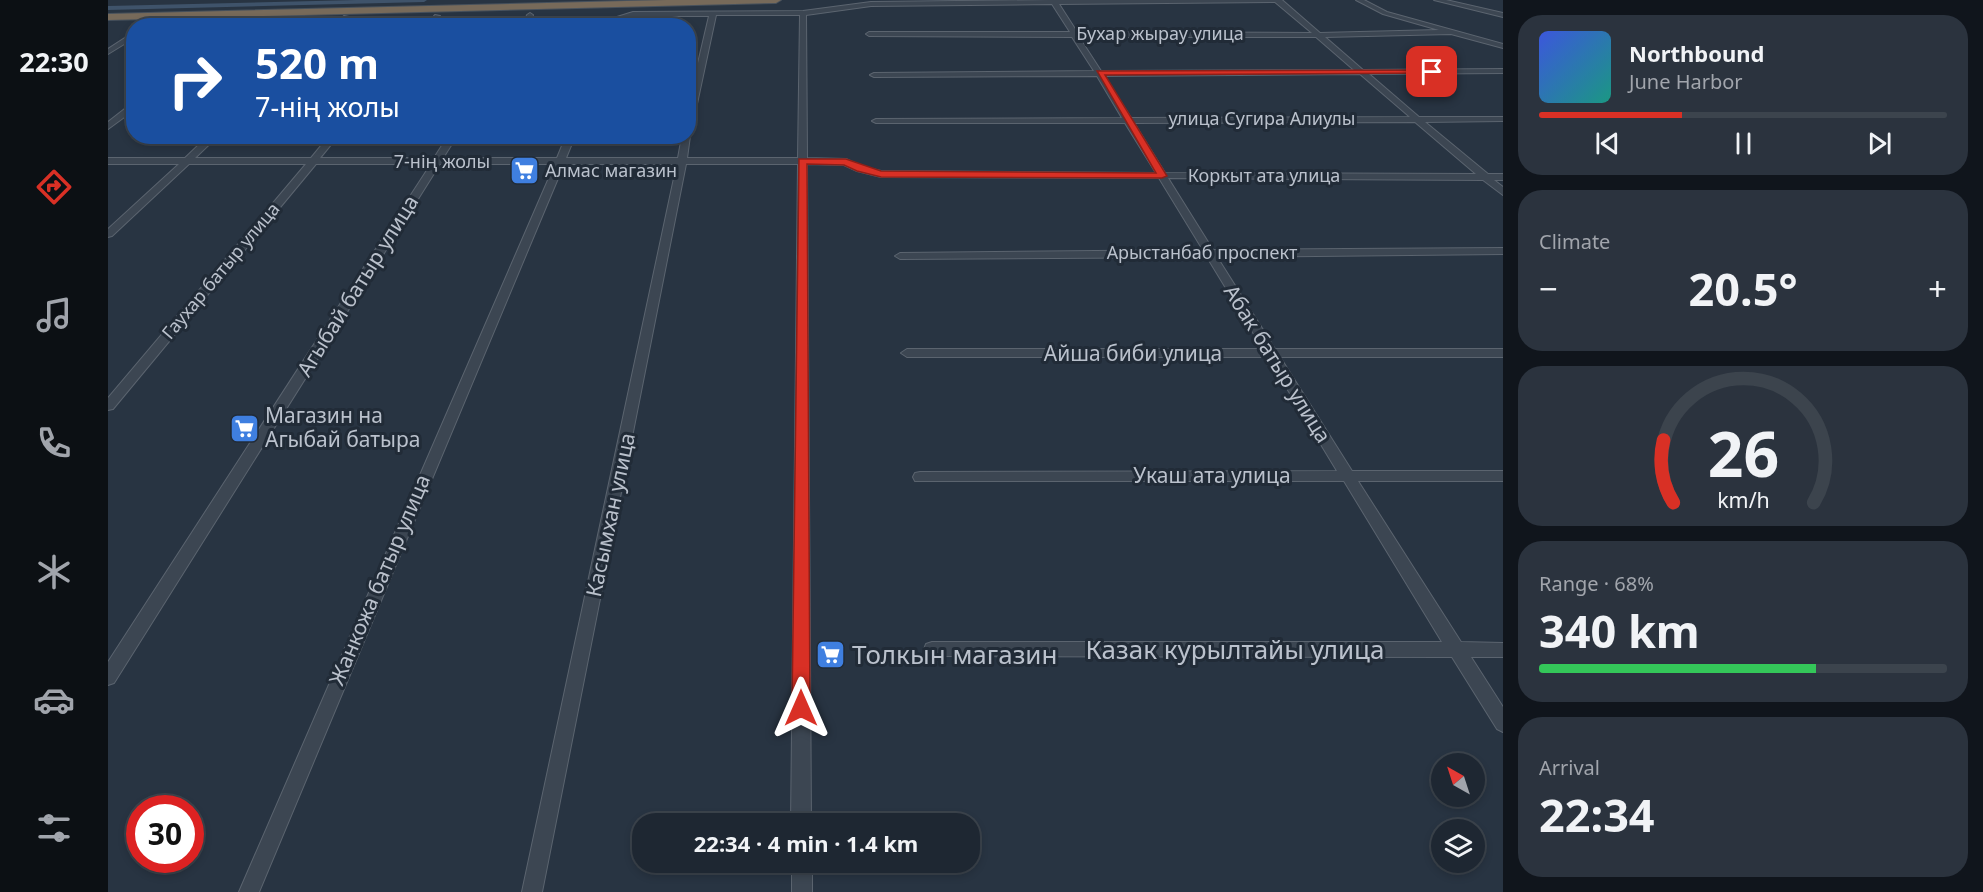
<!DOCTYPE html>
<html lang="en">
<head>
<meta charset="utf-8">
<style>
  body { margin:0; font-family:"Noto Sans",sans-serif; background:#2b333e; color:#f1f3f6; height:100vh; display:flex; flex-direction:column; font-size:22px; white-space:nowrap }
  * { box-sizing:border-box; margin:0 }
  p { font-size:20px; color:#a1a5ac }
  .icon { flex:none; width:33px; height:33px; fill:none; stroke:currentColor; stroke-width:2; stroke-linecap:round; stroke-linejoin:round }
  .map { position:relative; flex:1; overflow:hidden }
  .panel { display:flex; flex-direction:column; gap:15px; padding:15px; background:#10151c; width:480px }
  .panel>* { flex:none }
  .guide { position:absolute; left:18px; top:18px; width:570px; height:126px; border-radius:24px; box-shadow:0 3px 9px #0003,0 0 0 2px #3c444d; background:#1a4fa0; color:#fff; overflow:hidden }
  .needle { width:39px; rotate:321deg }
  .tools { position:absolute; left:1323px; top:753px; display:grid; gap:12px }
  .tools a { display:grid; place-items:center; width:54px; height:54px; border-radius:50%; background:#1e2732; box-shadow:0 3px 9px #0003,0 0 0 2px #3c444d; font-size:30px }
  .speed { position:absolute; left:18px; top:795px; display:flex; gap:12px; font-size:30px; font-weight:700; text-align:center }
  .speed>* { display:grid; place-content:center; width:78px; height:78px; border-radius:50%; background:#1e2732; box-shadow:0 3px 9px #0003,0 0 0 2px #3c444d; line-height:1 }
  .speed .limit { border:9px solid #d22; background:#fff; color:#111 }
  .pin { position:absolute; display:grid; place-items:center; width:51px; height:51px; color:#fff; margin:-26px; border-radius:12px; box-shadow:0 3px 9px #0006 }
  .me { position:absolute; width:66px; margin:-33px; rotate:0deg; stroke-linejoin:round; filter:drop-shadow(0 0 4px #0008) }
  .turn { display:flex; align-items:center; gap:21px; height:126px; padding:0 30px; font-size:27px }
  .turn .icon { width:78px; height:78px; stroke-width:2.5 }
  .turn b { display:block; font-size:42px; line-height:51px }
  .big { font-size:45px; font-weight:700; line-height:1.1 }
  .panel .card { flex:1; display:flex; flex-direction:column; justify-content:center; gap:9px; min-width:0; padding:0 21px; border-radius:24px; background:#2b333e }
  .panel .dial { align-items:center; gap:0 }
  .dial svg { height:156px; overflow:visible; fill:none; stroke:#3c444d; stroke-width:7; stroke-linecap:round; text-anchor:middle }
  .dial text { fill:#f1f3f6; stroke:none }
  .song { display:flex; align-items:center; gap:18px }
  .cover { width:72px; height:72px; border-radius:9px; background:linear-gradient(135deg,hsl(230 70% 55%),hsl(170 70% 35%)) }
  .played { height:6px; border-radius:3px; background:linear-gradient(90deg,#d93025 35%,#3c444d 35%) }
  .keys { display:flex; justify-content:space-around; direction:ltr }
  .heat { display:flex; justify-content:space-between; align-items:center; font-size:33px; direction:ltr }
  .charge { height:9px; border-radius:4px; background:linear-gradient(90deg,#34c759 68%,#3c444d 0) }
  .trip { position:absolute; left:524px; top:813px; width:348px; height:60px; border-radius:24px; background:#1e2732; box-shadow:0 3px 9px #0003,0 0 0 2px #3c444d; font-weight:700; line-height:60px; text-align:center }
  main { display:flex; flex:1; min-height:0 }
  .menu { display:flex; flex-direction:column; width:108px; justify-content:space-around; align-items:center; background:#0c1014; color:#a1a5ac }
  .menu .icon { width:42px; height:42px }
  .menu .active { color:#d93025 }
  .menu b { font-size:27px; color:#f1f3f6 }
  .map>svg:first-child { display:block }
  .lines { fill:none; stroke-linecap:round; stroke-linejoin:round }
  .canal { fill:#3f536a; fill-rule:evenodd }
  .minor-casing { stroke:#5b646f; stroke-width:2 }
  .highway-casing { stroke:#47515c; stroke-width:2 }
  .minor { fill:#3c4652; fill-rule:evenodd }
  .highway { fill:#776a5a; fill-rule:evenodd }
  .route { fill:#d93025; stroke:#8d1f18; stroke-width:1.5 }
  .labels { text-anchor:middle; stroke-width:6; stroke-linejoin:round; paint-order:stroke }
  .far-street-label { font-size:18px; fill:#bac1cc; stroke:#212b37 }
  .far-poi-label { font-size:18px; fill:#bac1cc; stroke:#212b37; text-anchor:start }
  .street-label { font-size:21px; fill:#bac1cc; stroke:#212b37 }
  .poi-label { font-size:21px; fill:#bac1cc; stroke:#212b37; text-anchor:start }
  .near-street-label { font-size:26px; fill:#bac1cc; stroke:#212b37 }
  .near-poi-label { font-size:26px; fill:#bac1cc; stroke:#212b37; text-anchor:start }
</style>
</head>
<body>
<main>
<nav class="menu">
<b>22:30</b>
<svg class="icon active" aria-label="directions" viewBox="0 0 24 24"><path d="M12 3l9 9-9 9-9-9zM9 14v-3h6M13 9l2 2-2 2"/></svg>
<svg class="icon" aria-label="music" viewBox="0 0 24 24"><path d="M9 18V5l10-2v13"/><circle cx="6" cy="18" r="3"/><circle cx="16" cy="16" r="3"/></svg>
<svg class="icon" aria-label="phone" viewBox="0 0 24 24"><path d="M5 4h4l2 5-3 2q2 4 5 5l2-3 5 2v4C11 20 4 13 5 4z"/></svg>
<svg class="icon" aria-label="climate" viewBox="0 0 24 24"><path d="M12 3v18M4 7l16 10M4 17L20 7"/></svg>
<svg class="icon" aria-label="car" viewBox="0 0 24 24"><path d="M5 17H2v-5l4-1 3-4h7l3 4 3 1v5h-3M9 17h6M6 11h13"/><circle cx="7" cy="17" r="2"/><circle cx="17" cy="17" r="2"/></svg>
<svg class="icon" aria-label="filters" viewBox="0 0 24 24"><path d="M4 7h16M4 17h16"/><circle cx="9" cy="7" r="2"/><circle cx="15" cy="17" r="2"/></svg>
</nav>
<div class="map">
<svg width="1395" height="892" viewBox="0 0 1395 892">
  <rect width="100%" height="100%" fill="#283442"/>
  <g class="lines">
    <!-- canal -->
    <path class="canal" d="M248 0H319L316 2 0 10V6Z"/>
    <defs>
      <path id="minor" d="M942 0H1174L1212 33 1331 30 1275 14 1248 0H1256L1279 12 1395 44V48L1343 34 1217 37 1255 70 1395 69V73L1261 74 1311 117H1395V121L1317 122 1380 174H1395V180H1386L1395 187V195L1375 180 1060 178 1105 250 1395 248V254L1109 257 1167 349H1395V357H1172L1244 471H1395V481H1250L1353 642 1395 643V657H1363L1395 707V732L1389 729 1344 657 824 656 818 654 816 649 818 644 824 642H1334L1236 481H807L805 477 807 473 812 472 1229 471 1160 357H799L793 353 799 349H1155L1099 257 792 259 787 256 792 253 1095 250 1051 178 773 177 749 171 736 165 699 164 703 824H683L690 164H578L434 892H414L569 164H456L151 892H131L447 164H332L6 683 0 685V662L323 164H208L5 409 0 410V398L198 164H81L4 236 0 237V229L71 164H0V158H77L100 136H110L87 158H203L221 136H230L212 158H326L340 136H349L335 158H449L458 136H467L458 158H570L574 136H580V134L582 136 579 158H690L692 15H608L584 127 580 129V106L601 16H525L514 19 512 26H505L509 17 525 12 695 11 763 2ZM1167 2 1204 33 969 32 951 4ZM944 4 962 32H761L758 34 761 36 964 37 986 71 766 73 762 75 766 77 989 76 1014 118 768 119 764 121 768 123H1017L1048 173 773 171 755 167 738 159 699 158 698 15 763 6ZM971 37H1208L1246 70 993 71ZM1252 74 1302 117 1023 118 996 76ZM1307 122 1368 174 1057 173 1026 123Z
        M1326 0H1338L1395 13V17Z
        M143 13 148 14 136 26H128Z
        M422 13 425 15 422 26H415L419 15Z
        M327 15 332 16 325 26H318Z
        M43 16 48 17 42 26H35Z
        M236 16 241 17 233 26H226Z
        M26 32V38L0 54V49Z
        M23 104H26V110L0 129V122Z
        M684 862H704V892H684Z"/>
      <path id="highway" d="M558 0H673L668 3 0 20V14Z"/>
    </defs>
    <!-- minor casing -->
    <use href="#minor" class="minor-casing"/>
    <!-- highway casing -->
    <use href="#highway" class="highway-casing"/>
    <!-- minor -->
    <use href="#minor" class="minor"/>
    <!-- highway -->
    <use href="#highway" class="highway"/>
  </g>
  <!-- route -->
  <path class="route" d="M1324 70 1328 72 1327 73 997 75 1059 176 1054 178 773 177 749 171 736 165 699 164 702 708 699 714 693 716 687 714 684 708 691 159H738L773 171 1048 173 989 71Z"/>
  <!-- icons -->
  <defs>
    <symbol id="supermarket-square" viewBox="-11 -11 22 22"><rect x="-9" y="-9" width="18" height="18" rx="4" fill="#3f7fe0" stroke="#212b37"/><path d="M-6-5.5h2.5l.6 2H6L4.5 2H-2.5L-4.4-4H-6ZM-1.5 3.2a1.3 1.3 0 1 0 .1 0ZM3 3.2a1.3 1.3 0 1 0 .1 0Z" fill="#fff"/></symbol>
  </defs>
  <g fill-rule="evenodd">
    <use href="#supermarket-square" x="400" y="154" width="33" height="33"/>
    <use href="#supermarket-square" x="120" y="412" width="33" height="33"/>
    <use href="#supermarket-square" x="706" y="638" width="33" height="33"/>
  </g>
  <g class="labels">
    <!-- far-street labels -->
    <g class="far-street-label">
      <text x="1052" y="40">Бухар жырау улица</text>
      <text x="1154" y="125">улица Сугира Алиулы</text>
      <text x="334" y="168">7-нің жолы</text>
      <text x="1156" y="182">Коркыт ата улица</text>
      <text x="1094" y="259">Арыстанбаб проспект</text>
      <text transform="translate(113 271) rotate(-50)" y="6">Гаухар батыр улица</text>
    </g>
    <!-- far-poi labels -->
    <g class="far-poi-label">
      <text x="437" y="177">Алмас магазин</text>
    </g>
    <!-- street labels -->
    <g class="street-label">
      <text transform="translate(250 286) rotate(-58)" y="7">Агыбай батыр улица</text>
      <text x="1025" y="361">Айша биби улица</text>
      <text transform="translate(1169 364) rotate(58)" y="7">Абак батыр улица</text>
      <text x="1104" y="483">Укаш ата улица</text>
      <text transform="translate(503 515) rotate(-78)" y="7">Касымхан улица</text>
      <text transform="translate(272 580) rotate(-67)" y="7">Жанкожа батыр улица</text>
    </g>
    <!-- poi labels -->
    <g class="poi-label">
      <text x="157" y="423">Магазин на<tspan x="157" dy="24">Агыбай батыра</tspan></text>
    </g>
    <!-- near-street labels -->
    <g class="near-street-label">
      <text x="1127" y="659">Казак курылтайы улица</text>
    </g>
    <!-- near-poi labels -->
    <g class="near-poi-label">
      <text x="744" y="664">Толкын магазин</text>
    </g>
  </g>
</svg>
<div class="tools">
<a><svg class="needle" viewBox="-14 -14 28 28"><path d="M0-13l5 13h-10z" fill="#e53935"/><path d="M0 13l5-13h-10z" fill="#a1a5ac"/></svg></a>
<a><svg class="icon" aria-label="layers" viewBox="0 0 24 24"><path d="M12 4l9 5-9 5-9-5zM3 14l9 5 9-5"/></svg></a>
</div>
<div class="speed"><div class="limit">30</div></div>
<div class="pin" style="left:1324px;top:72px;background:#d93025"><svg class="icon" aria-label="arrive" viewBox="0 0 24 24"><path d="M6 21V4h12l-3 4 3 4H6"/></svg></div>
<svg class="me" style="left:693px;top:708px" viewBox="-20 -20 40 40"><path d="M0-17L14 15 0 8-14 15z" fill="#d93025" stroke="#fff" stroke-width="4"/></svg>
<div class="trip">22:34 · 4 min · 1.4 km</div>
<div class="guide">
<div class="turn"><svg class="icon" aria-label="right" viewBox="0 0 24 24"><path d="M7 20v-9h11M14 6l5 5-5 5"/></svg><div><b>520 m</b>7-нің жолы</div></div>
</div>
</div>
<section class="panel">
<div class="card">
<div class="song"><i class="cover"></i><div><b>Northbound</b><p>June Harbor</p></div></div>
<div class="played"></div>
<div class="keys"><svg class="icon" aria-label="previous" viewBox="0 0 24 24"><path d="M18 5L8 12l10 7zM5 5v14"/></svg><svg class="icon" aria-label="pause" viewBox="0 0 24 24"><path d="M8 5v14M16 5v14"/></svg><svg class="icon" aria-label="next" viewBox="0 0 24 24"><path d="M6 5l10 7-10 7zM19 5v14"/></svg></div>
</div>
<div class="card"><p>Climate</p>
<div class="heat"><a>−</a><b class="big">20.5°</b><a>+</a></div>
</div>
<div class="card dial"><svg viewBox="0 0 100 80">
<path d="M14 69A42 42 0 1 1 86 69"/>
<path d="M14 69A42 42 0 0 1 9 37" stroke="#d93025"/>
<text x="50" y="56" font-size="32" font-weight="700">26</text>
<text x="50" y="72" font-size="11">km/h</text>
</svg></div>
<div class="card"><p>Range · 68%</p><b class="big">340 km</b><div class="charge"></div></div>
<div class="card"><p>Arrival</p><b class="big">22:34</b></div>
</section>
</main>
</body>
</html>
